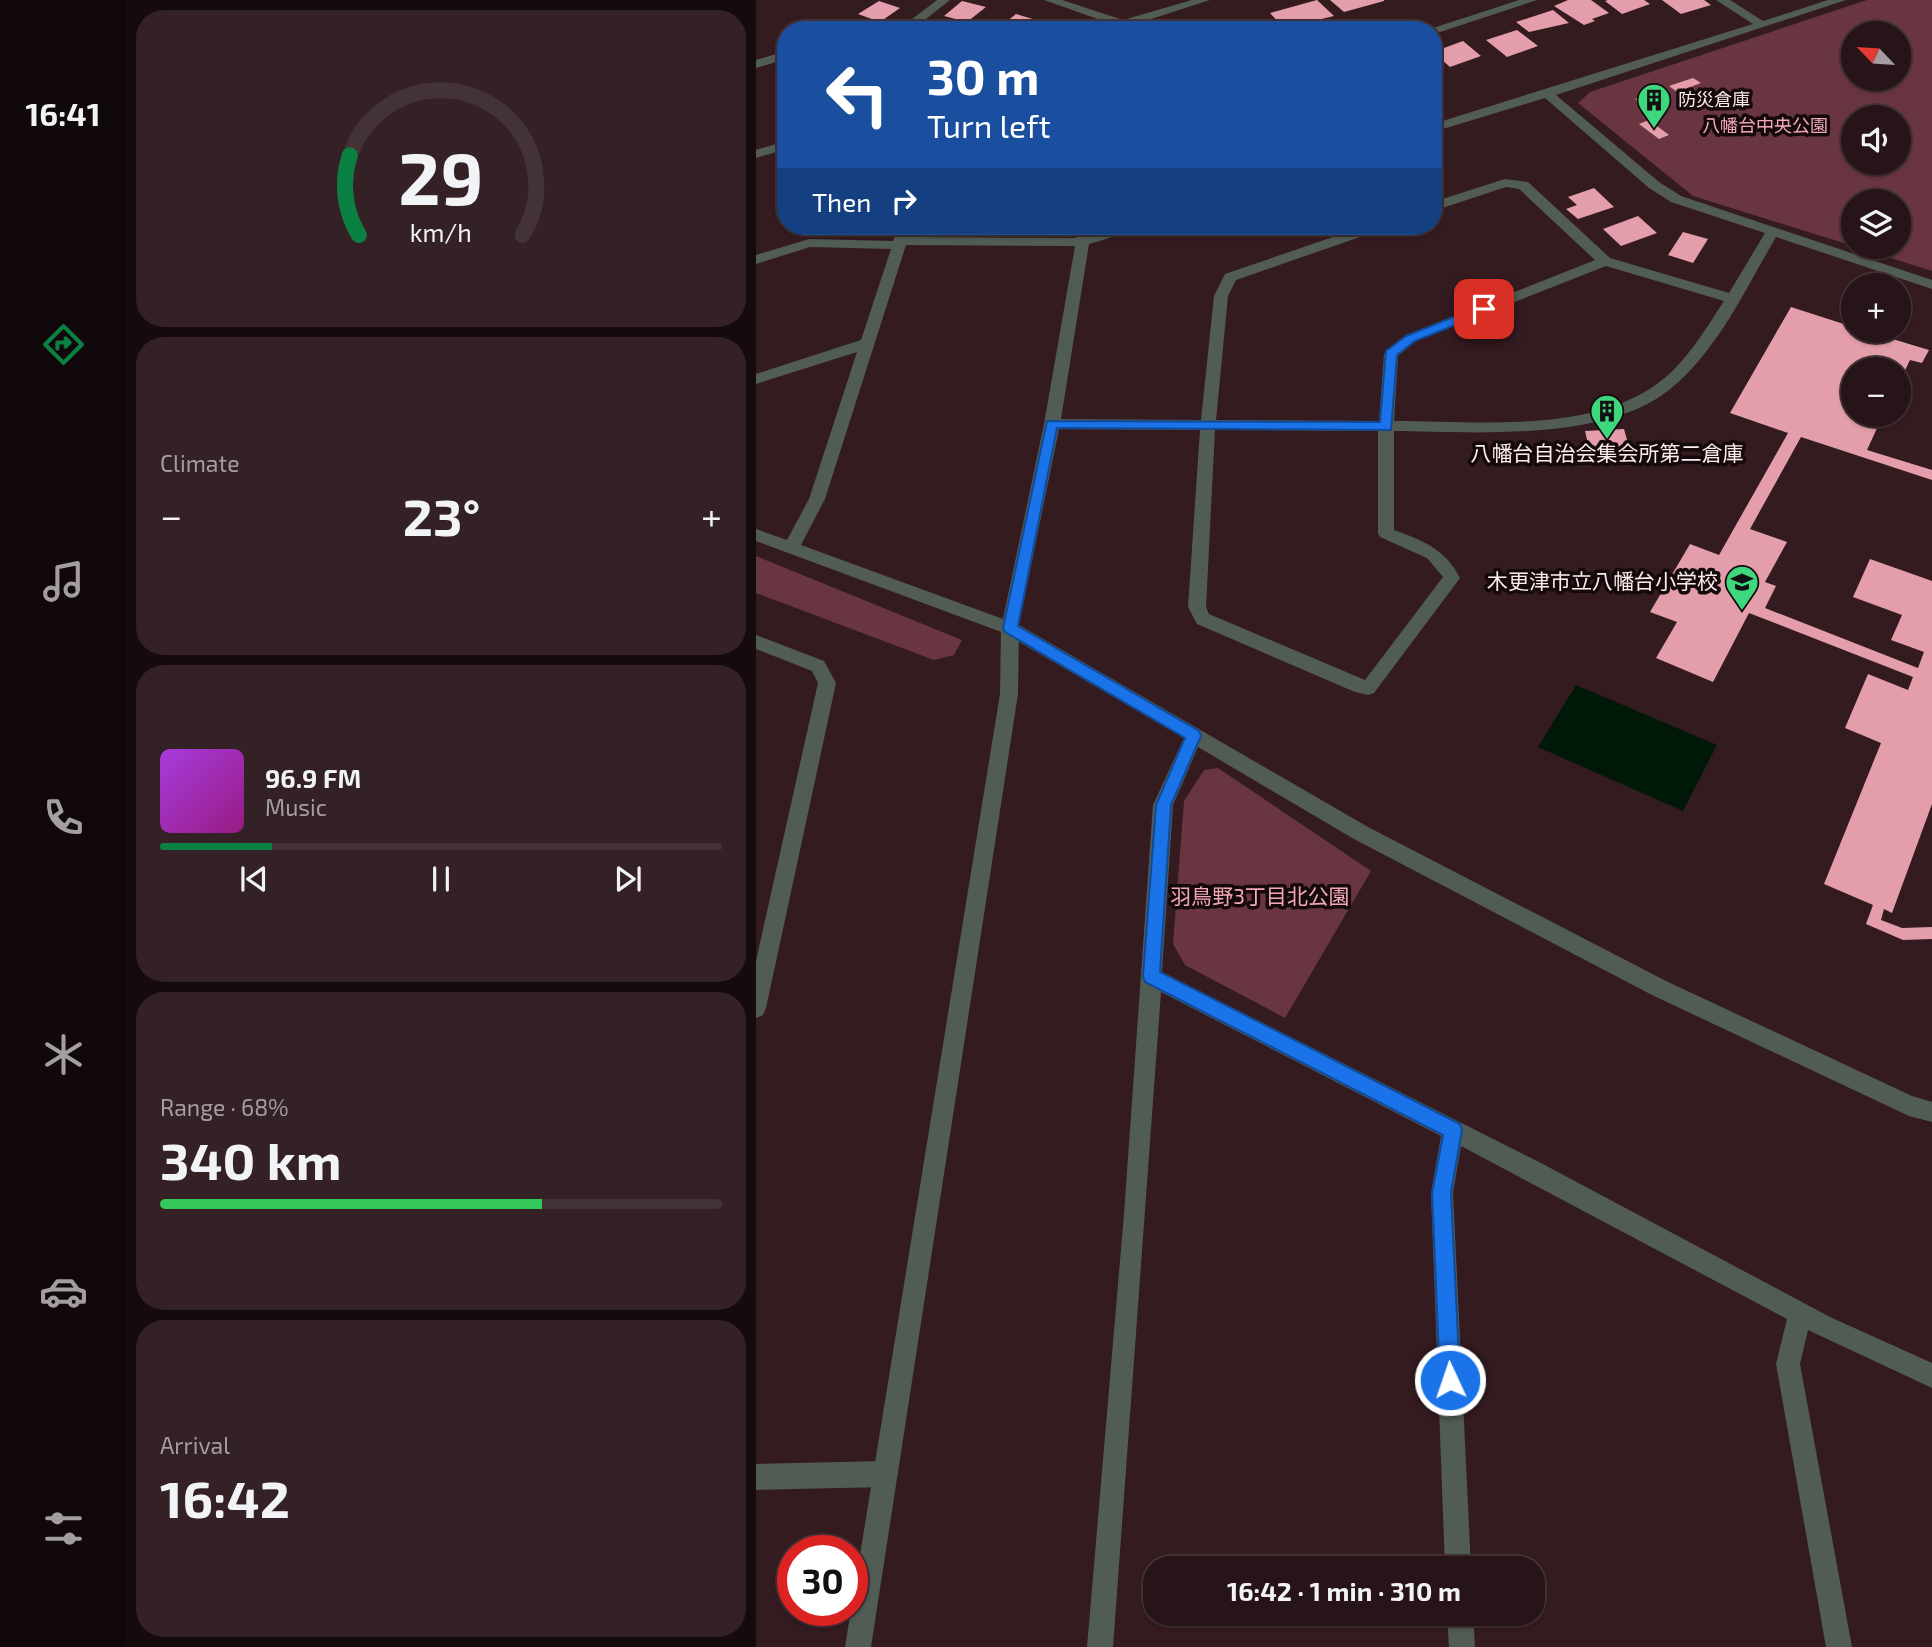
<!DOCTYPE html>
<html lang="en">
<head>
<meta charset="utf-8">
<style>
  body { margin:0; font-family:"Exo 2","Noto Sans JP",sans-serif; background:#332125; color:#f1f3f6; height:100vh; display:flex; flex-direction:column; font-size:26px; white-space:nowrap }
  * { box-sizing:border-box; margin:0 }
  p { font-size:23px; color:#a49ea2 }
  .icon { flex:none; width:38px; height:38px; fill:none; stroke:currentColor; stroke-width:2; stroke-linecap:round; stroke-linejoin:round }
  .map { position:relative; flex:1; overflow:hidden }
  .details { display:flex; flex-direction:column; gap:10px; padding:10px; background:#150b0d; width:630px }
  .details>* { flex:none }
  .top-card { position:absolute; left:21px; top:21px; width:665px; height:214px; border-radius:28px; box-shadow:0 2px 5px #0004,0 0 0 2px #433337; background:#1a4fa0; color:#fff; overflow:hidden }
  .needle { width:46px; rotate:295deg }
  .buttons { position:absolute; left:1085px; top:21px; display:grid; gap:14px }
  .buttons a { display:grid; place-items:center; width:70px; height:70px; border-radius:50%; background:#271418; box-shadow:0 2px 5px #0004,0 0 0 2px #433337; font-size:35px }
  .speed { position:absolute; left:21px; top:1535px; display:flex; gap:14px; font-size:35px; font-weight:700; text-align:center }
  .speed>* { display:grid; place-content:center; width:91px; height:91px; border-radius:50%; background:#271418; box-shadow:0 2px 5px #0004,0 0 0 2px #433337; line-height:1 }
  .speed .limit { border:10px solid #d22; background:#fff; color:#111 }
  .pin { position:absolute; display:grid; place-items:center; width:60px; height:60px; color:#fff; margin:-30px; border-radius:14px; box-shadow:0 4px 10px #0006 }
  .me { position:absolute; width:77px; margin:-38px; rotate:357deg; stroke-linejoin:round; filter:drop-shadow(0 0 5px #0008) }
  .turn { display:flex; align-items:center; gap:24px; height:147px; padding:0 35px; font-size:32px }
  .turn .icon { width:91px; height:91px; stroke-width:2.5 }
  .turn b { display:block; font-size:49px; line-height:60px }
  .then { display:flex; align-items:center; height:66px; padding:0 35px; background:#0003; gap:14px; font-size:26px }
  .big { font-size:52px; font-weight:700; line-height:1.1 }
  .details .tile { flex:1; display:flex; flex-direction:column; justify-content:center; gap:10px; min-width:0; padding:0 24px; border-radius:28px; background:#332125 }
  .details .dial { align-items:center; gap:0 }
  .dial svg { height:182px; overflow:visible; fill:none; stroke:#433337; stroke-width:7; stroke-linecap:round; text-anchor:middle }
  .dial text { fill:#f1f3f6; stroke:none }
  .song { display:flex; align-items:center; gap:21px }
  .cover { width:84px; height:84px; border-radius:10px; background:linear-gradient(135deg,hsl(280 70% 55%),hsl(310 70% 35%)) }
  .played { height:7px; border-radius:4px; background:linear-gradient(90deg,#0b8043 20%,#433337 20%) }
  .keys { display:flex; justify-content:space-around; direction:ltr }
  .heat { display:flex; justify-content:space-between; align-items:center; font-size:38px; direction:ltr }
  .charge { height:10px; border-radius:5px; background:linear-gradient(90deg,#34c759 68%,#433337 0) }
  .trip { position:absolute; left:387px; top:1556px; width:402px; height:70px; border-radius:28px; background:#271418; box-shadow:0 2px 5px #0004,0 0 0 2px #433337; font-weight:700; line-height:70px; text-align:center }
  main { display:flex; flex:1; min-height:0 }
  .dock { display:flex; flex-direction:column; width:126px; justify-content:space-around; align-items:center; background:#10080a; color:#a49ea2 }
  .dock .icon { width:49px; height:49px }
  .dock .active { color:#0b8043 }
  .dock b { font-size:32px; color:#f1f3f6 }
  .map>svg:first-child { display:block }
  .green { fill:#693540; fill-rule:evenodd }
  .water { fill:#001807 }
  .building { fill:#e49eab }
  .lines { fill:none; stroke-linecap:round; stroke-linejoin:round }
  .minor { fill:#515c54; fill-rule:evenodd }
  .tertiary { fill:#515c54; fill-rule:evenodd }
  .route { fill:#1a73e8; stroke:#114b97; stroke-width:2 }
  .labels { text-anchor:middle; stroke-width:7; stroke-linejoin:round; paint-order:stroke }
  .far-poi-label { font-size:18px; fill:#fdebed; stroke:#14090b; text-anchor:start }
  .far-park-label { font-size:18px; fill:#f4a8b6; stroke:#14090b }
  .poi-label { font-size:21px; fill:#fdebed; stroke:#14090b }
  .park-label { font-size:21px; fill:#f4a8b6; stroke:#14090b }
</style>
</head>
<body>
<main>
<nav class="dock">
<b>16:41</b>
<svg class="icon active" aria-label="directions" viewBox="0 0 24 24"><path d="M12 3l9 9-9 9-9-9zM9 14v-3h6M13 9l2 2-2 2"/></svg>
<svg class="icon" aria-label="music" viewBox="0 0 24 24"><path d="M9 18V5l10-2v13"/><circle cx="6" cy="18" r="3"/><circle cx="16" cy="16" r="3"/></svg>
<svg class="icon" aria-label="phone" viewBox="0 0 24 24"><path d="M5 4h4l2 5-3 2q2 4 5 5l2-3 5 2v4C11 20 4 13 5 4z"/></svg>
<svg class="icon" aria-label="climate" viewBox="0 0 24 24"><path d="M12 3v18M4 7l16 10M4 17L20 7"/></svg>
<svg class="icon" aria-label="car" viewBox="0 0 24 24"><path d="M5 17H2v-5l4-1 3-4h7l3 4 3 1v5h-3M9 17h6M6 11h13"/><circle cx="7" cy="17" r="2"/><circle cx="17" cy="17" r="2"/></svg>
<svg class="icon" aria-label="filters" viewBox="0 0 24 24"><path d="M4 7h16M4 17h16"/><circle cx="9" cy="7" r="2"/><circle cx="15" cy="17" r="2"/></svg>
</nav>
<section class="details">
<div class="tile dial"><svg viewBox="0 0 100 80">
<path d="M14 69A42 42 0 1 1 86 69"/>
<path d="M14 69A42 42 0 0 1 10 34" stroke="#0b8043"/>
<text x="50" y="56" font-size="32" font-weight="700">29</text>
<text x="50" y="72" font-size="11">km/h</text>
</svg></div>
<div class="tile"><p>Climate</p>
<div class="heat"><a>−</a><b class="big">23°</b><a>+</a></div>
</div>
<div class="tile">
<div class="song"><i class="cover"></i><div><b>96.9 FM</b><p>Music</p></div></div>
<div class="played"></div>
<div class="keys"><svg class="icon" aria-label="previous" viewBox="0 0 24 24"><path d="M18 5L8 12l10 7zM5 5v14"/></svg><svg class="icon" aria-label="pause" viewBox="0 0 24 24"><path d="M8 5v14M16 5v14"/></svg><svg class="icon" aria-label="next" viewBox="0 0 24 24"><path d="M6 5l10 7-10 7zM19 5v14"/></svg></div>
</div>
<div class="tile"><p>Range · 68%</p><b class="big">340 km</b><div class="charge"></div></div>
<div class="tile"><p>Arrival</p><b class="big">16:42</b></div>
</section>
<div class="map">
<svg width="1176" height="1647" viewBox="0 0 1176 1647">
  <rect width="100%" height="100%" fill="#341b20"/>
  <!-- green -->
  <path class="green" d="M1111 0H1176V271L1100 247H1143V201H1097V246L937 196 822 103 834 92ZM1097 33H1143V79H1097ZM1097 117H1143V163H1097Z
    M0 556 206 640 198 655 178 660 0 593Z
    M462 768 615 871 529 1018 429 965 417 944 428 801 448 770Z"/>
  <!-- water -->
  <path class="water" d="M820 685 961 745 927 811 782 747Z"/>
  <!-- building -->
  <path class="building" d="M561 0 578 16 532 27 526 26 514 13Z
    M574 0H628V1L588 12Z
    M812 0H835L853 13 836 19 839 21 828 25 798 6Z
    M852 0H888L894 4 866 14 849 1Z
    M906 0H948L955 5 925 14Z
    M123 1 144 8 124 22 102 14Z
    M206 1 230 7 211 22 188 16Z
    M797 10 813 23 773 32 760 22Z
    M260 14 280 20 276 23 283 25 277 30H240Z
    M502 20 512 30H470V29Z
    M177 21 201 28 165 30Z
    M761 30 782 46 751 57 730 40Z
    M707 41 725 56 694 67 677 52Z
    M937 78 945 83 921 92 913 86Z
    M904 90 912 96 887 105 879 99Z
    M893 120 913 135 903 139 883 124Z
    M838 188 858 207 822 219 810 209 821 205 812 197Z
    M882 216 901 233 865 246 847 229Z
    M927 232 952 239 937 263 912 255Z
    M1035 307 1097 327V331H1110L1173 350 1166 363 1154 360 1143 383V369H1097V415H1127L1111 450 1176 470V480L1045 437 994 529 1031 542 1009 582 1020 586 1009 608 1162 668 1168 652 1135 640 1146 615 1097 597 1114 559 1176 581V804L1136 913 1128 909 1125 920 1146 928 1176 927V939L1147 940 1110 924 1117 905 1068 884 1125 743 1089 728 1112 674 1152 690 1157 677 993 613 957 682 900 658 921 622 894 612 934 544 963 555 1032 433 974 413Z
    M868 429 874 451 834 453 829 431Z"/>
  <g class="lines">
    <!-- minor -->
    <path class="minor" d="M181 0H194L156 30H142Z
      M763 0H781L681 33 671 30Z
      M960 0H974L1007 21 1072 0H1090L800 95 903 182 925 196 1176 280V289L1020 237C990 288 961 352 913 390 848 442 717 432 638 431V530C668 541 689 549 704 578L618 693 612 695 599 692 441 624 432 607 444 430 303 429 263 625 612 827 910 981 1156 1096 1176 1102V1122L1153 1116 896 995 598 839 442 747 417 805 406 972 785 1163 1074 1317 1176 1363V1388L1052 1330 1044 1364 1096 1647H1070L1020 1364 1031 1319 705 1146 697 1193 715 1568H689L675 1193 685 1136 405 992 357 1647H331L368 1214 397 805 428 738 248 633 0 541V529L31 540 53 499 101 352 0 384V374L105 340 135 249 54 247 0 264V255L53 239 137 241 142 226H156L152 237 320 238 322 226H336L334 235 364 226H385L383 229 333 244 305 419 445 420 458 296 469 274 609 226H629L627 229 480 280 472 296 460 420 623 421 628 354 650 335 839 260 763 189 750 187 677 211V202L749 179 772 182 854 258 973 293 1009 233 915 202 893 188 789 98 677 132V124L997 24ZM150 245 319 246 288 424 247 619 45 545 69 499ZM850 266 968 301C949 330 929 364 901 384 831 434 720 421 638 421L642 356 660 341ZM459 430 622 431V533L624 537 671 558 687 577 609 680 453 614 450 607Z
      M30 51V59L0 68V60Z
      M30 141V149L0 158V150Z
      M0 635 68 661 80 683 10 1008 7 1015 0 1018V961L62 683 56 671 0 649Z
      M129 1461 138 1465 142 1474 138 1483 129 1487 0 1490V1464Z
      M691 1614H717L719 1647H693Z"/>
    <!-- tertiary -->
    <path class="tertiary" d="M288 0H306L367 20 436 0H454L367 28Z
      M254 621 260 623 263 628 262 694 115 1647H89L244 694 245 628 248 623Z"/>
  </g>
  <!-- route -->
  <path class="route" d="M728 305 734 309 732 312 659 341 641 355 635 430 301 428 262 626 443 731 445 736 415 805 404 972 704 1124 706 1130 695 1193 704 1380 701 1388 694 1391 687 1388 684 1380 676 1193 687 1135 389 982 387 976 400 805 429 738 249 632 247 628 291 421 624 422 630 351 650 336Z"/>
  <!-- icons -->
  <defs>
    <symbol id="building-pin" viewBox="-11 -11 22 30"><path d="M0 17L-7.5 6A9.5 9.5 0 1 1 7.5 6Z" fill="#3ed77d" stroke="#14090b"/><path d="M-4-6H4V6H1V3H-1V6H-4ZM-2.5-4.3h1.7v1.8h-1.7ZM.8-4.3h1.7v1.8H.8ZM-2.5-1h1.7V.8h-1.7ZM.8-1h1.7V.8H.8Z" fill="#111"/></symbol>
    <symbol id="school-pin" viewBox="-11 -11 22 30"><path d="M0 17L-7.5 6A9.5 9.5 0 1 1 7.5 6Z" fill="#3ed77d" stroke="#14090b"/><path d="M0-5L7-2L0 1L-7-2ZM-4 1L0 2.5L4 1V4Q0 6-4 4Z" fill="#111"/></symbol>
  </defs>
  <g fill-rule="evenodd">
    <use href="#building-pin" x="879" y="81" width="38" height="52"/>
    <use href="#building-pin" x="832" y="392" width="38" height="52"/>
    <use href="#school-pin" x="967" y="563" width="38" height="52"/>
  </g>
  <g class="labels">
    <!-- far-poi labels -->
    <g class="far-poi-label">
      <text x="922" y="106">防災倉庫</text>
    </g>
    <!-- far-park labels -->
    <g class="far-park-label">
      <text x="1009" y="132">八幡台中央公園</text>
    </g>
    <!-- poi labels -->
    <g class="poi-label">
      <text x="851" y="461">八幡台自治会集会所第二倉庫</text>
      <text x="962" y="589" text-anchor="end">木更津市立八幡台小学校</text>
    </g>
    <!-- park labels -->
    <g class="park-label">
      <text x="504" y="904">羽鳥野3丁目北公園</text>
    </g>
  </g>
</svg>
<div class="buttons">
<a><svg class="needle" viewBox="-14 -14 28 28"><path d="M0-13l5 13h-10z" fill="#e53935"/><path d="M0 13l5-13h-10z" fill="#a49ea2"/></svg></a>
<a><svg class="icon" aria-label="sound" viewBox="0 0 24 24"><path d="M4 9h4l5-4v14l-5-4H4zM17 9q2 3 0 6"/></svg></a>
<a><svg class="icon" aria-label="layers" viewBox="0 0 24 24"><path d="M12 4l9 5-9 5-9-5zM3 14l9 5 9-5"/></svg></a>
<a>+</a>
<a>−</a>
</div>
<div class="speed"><div class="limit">30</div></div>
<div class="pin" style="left:728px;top:309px;background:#d93025"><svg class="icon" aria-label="arrive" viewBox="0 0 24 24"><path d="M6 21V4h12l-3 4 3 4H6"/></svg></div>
<svg class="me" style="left:694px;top:1380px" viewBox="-20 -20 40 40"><circle r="17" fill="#1a73e8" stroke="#fff" stroke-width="3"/><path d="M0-11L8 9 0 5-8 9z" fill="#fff"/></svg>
<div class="trip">16:42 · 1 min · 310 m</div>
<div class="top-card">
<div class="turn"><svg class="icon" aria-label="left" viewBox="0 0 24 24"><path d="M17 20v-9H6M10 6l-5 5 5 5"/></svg><div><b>30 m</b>Turn left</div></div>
<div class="then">Then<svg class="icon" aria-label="right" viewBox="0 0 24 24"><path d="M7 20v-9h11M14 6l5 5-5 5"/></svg></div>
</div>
</div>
</main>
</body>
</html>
